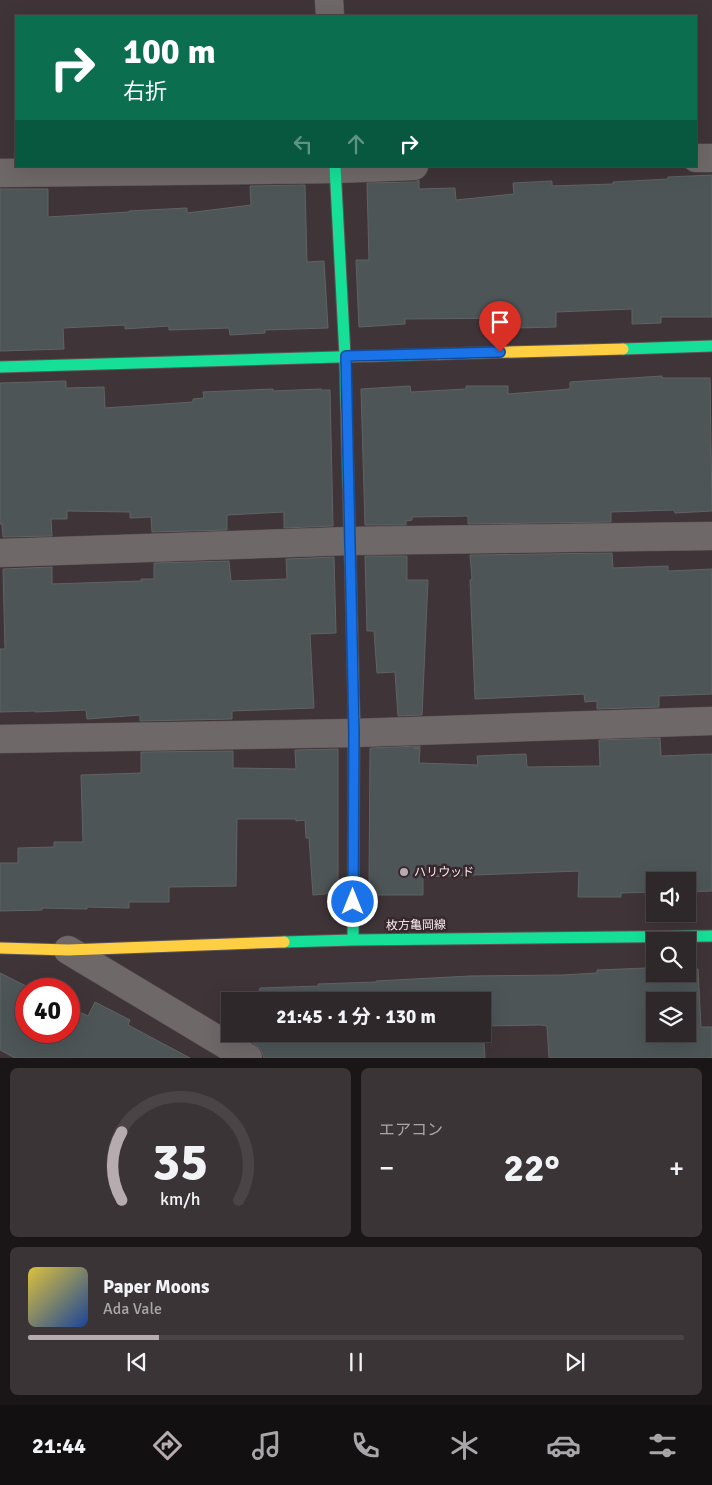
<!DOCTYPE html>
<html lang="ja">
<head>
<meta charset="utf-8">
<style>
  body { margin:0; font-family:Signika,"Noto Sans JP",sans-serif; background:#3b3436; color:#f1f3f6; height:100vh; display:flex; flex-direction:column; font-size:19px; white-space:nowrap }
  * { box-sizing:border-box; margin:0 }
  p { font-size:16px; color:#a7a6a8 }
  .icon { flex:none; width:28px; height:28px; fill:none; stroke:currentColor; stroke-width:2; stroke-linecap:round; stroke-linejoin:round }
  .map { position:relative; height:1058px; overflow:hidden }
  .side { display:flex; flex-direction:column; gap:10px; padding:10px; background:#1a1617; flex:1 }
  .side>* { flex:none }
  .banner { position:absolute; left:15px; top:15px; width:682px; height:152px; border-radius:0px; box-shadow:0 5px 20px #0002,0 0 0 1px #4a4447; background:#0b6e4f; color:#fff; overflow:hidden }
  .fabs { position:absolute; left:646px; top:872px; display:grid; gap:10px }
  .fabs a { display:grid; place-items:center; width:50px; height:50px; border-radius:0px; background:#2f282a; box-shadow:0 5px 20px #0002,0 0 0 1px #4a4447; font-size:25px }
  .speed { position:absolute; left:15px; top:978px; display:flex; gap:10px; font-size:25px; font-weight:700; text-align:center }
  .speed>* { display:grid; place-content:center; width:65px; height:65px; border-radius:50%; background:#2f282a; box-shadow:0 5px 20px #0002,0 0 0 1px #4a4447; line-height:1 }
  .speed .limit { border:8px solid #d22; background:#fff; color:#111 }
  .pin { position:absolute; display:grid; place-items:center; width:42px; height:42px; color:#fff; margin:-51px -21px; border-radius:50% 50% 50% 0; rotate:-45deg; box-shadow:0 0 5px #0007 }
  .pin .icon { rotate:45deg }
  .me { position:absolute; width:55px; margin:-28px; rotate:0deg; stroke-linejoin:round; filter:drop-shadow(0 0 4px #0008) }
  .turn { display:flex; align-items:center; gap:18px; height:105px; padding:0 25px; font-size:22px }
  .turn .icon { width:65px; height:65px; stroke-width:2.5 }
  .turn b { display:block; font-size:35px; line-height:42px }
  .lanes { display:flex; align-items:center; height:48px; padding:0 25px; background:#0003; justify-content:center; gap:25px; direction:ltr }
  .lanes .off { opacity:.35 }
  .big { font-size:38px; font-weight:700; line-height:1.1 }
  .side .widget { flex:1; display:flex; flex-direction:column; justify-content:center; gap:8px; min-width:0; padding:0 18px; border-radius:8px; background:#3b3436 }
  .side .dial { align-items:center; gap:0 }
  .dial svg { height:130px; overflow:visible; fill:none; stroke:#4a4447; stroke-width:7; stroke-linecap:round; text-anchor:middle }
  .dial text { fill:#f1f3f6; stroke:none }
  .song { display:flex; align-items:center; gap:15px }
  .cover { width:60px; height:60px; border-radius:8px; background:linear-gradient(135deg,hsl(50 70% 55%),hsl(220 70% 35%)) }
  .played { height:5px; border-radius:2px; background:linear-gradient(90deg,#b6abae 20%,#4a4447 20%) }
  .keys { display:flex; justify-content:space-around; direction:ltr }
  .heat { display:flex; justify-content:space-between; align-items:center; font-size:28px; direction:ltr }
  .side .tiles { flex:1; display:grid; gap:10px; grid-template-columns:1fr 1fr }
  .widget:last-child { grid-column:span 2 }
  .trip { position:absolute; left:221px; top:992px; width:270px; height:50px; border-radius:0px; background:#2f282a; box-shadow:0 5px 20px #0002,0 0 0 1px #4a4447; font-weight:700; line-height:50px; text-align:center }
  .tabs { display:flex; height:80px; justify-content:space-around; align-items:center; background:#131011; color:#a7a6a8 }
  .tabs .icon { width:35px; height:35px }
  .tabs .active { color:#b6abae }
  .tabs b { font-size:22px; color:#f1f3f6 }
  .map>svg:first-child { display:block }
  .building { fill:#4d5557; stroke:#616263; fill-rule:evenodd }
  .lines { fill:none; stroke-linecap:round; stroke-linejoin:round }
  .street-casing { stroke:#5c5356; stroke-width:29 }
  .fast-casing { stroke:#5c5356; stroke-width:13 }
  .slow-casing { stroke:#5c5356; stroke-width:13 }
  .street { stroke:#6f6869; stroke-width:28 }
  .fast { stroke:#16e098; stroke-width:11 }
  .slow { stroke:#ffcf43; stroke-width:11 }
  .route-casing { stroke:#114b97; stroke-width:12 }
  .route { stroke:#1a73e8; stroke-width:9 }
  .poi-dot { fill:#b6abae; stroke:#38272c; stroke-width:2 }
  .labels { text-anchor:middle; stroke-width:5; stroke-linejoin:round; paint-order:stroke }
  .poi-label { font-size:12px; fill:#f6ebee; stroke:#38272c; text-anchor:start }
  .street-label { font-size:12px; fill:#f6ebee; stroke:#38272c }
</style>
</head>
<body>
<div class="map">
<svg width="712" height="1058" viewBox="0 0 712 1058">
  <rect width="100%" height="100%" fill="#3f3538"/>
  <!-- building -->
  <path class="building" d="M712 175V317H661V323L632 324V309L556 312V327L517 328 516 318 405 319V324L359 327 356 260H369L367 183 415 182 419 180V189L455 188 456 200 514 194 513 183 552 181V186L613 184V182L668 179V177Z
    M305 185 307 262 324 261 328 328 265 330V333L230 335 229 328 169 330V326L125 329V325L63 328 64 349 0 351V189H48V217L129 212V211L187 208V213L251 205 250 186Z
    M662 376V378H710L712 511 675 513 674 510 611 512V522L468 524V516L412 517V520L406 521V525H365L361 389 410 386 411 392 466 389V386H508V394L570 389V382Z
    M66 381V388L104 387 105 408 193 402V399L204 398 203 392 273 389V391L321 389V390H330L333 526 284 528V512L227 515V530L152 532 151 517 130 518V512L67 511V519H51L52 536 3 537 2 524H0V383Z
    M612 553 613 568 668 566V571L712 569V694L659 696V707L597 709V701L585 702 584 694 475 699 470 580 472 579 470 555Z
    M365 556H407V580H428L422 715 398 716 395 672 377 673 374 631H367Z
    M334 557 336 633 310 634 314 708 232 711V719L140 721V715L87 719 86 710 35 712V711L0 712V649H5L3 569 52 567V584L141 581V579H154V563L229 561 231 581 287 579 286 559Z
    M660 738 661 756 712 754V891L688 892V881H655V892L621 893V897H578L579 871 423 877V895H377V890H369L370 748 420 746V748H414L420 749 419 763 478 765 477 756 526 754 527 767 600 766 599 740Z
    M338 749V893L313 895 309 838H306L305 820 296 821V819H237L236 886 169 887V902H129V908L87 907V909L42 908V910L0 911V863H18V848L54 847V842H83L81 775 141 773V752L233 751V768L296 769 295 750Z
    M647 968V972L655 971V974H688V970L698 969 701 1027H712V1058H549L547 1026 541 1025 483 1026 485 1058H264L261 1050 251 1041 252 1034H482V1001H258L260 988 319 986 318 984 376 982V981L470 976 563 975 597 973V970ZM655 1001H688V1034H655Z
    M0 973 32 989H26V1031H69V1007L88 1016 95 1002 130 1020 128 1025 190 1058H15L0 1050Z"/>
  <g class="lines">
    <defs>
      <path id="street" d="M329 0 330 16
        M696 158H712
        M0 173 335 169 414 166
        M0 553 349 541 712 536
        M0 739 354 733 712 721
        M68 950 248 1058"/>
      <path id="fast" d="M335 166 345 356 350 547
        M623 349 712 346
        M0 367 439 354
        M353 940 354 717
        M284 942 353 940 712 936"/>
      <path id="slow" d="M439 354 623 349
        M350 547 354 717
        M0 948 68 950 284 942"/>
    </defs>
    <!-- street casing -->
    <use href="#street" class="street-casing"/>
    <!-- fast casing -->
    <use href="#fast" class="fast-casing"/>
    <!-- slow casing -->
    <use href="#slow" class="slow-casing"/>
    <!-- street -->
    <use href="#street" class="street"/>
    <!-- fast -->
    <use href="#fast" class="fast"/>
    <!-- slow -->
    <use href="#slow" class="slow"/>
  </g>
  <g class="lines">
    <defs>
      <path id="route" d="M353 902 354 733 346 356 500 352"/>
    </defs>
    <!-- route casing -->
    <use href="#route" class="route-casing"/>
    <!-- route -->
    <use href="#route" class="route"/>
  </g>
  <!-- markers -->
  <circle class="poi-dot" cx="404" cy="872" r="5"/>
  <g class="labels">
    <!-- poi labels -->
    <g class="poi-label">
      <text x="414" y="876">ハリウッド</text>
    </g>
    <!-- street labels -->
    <g class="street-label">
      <text transform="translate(416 925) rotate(-1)" y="4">枚方亀岡線</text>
    </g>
  </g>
</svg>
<div class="fabs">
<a><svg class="icon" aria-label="sound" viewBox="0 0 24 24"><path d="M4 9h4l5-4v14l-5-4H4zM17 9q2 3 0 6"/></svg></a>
<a><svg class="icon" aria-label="search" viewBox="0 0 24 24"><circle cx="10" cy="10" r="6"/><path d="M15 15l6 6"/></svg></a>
<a><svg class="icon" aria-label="layers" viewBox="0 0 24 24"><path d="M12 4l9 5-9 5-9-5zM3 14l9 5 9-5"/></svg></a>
</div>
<div class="speed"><div class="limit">40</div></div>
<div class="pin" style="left:500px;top:352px;background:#d93025"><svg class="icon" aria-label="arrive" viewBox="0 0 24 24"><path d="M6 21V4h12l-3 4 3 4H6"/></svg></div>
<svg class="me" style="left:353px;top:902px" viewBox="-20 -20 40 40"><circle r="17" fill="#1a73e8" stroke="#fff" stroke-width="3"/><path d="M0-11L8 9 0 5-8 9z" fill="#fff"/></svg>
<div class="trip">21:45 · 1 分 · 130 m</div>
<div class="banner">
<div class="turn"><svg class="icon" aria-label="right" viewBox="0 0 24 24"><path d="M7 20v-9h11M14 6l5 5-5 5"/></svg><div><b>100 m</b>右折</div></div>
<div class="lanes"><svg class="icon off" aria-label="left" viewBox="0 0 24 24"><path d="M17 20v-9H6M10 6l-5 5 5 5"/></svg><svg class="icon off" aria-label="ahead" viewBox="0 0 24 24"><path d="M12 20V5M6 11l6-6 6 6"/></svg><svg class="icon" aria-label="right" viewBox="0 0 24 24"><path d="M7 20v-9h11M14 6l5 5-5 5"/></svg></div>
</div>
</div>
<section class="side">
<div class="tiles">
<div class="widget dial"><svg viewBox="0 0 100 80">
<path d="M14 69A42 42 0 1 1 86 69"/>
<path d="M14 69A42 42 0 0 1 14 27" stroke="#b6abae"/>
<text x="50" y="56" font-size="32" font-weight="700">35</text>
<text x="50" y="72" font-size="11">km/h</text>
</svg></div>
<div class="widget"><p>エアコン</p>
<div class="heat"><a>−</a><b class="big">22°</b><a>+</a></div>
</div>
<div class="widget">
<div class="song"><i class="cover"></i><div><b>Paper Moons</b><p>Ada Vale</p></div></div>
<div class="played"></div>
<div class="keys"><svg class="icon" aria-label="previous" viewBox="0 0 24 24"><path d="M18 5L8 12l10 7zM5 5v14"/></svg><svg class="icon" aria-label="pause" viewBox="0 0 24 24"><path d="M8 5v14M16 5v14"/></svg><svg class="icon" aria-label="next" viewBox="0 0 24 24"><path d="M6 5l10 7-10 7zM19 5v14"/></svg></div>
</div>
</div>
</section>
<nav class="tabs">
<b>21:44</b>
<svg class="icon active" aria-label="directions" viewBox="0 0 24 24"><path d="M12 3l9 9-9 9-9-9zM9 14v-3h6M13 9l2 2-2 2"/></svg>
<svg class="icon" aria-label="music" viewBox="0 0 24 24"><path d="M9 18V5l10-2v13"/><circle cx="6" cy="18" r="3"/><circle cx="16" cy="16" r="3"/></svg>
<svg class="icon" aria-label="phone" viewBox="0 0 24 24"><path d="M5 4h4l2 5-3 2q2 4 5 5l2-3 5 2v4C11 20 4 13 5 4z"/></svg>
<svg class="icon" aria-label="climate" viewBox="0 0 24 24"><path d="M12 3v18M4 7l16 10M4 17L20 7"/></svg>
<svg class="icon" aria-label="car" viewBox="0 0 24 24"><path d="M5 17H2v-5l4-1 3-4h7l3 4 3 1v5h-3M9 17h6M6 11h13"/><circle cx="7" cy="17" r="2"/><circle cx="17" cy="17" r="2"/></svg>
<svg class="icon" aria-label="filters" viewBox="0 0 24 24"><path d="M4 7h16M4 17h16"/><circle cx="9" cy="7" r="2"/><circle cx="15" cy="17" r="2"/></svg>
</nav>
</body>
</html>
